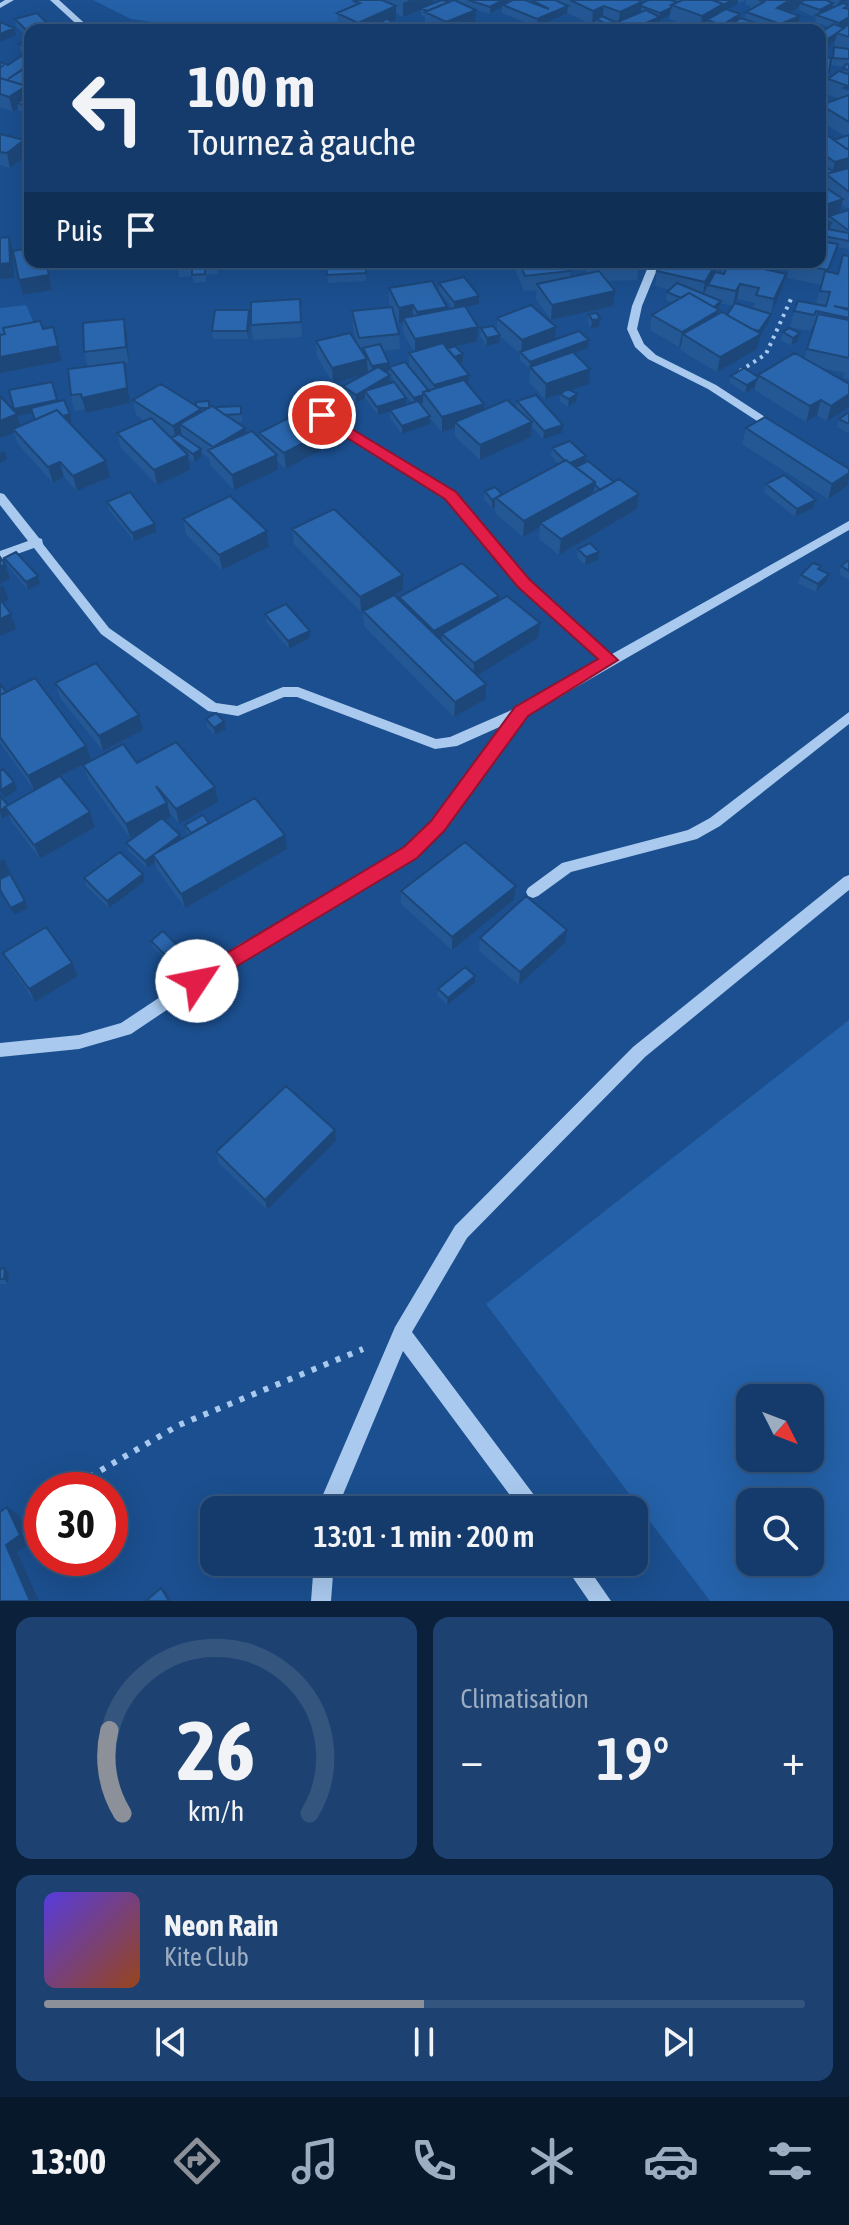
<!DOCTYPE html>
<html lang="fr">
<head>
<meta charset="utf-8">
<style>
  body { margin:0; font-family:"Asap Condensed",sans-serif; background:#1d4271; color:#f1f3f6; height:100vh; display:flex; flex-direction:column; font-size:30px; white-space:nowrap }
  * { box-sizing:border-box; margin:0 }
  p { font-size:26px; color:#9dadc1 }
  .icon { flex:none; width:44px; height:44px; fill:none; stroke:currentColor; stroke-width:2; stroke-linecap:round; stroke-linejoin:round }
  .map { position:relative; height:1601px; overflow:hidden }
  .side { display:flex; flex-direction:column; gap:16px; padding:16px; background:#0b203b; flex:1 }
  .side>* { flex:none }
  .top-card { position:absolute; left:24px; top:24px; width:802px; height:244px; border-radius:16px; box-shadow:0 8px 32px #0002,0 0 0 2px #33557e; background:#143b6b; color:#f1f3f6; overflow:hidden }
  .needle { width:52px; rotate:132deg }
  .buttons { position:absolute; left:736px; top:1384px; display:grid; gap:16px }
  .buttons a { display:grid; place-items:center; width:88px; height:88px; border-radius:16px; background:#143b6b; box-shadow:0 8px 32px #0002,0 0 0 2px #33557e; font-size:40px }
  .speed { position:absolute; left:24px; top:1472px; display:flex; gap:16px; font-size:40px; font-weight:700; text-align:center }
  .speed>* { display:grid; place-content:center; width:104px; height:104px; border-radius:50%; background:#143b6b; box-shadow:0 8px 32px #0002,0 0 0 2px #33557e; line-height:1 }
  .speed .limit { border:12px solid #d22; background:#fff; color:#111 }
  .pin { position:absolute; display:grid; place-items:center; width:68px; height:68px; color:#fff; margin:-34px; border:4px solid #fff; border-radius:50%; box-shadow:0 2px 8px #0007 }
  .me { position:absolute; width:88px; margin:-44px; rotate:56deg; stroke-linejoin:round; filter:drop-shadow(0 0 6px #0008) }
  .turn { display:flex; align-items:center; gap:28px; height:168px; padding:0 32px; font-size:36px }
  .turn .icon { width:104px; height:104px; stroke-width:2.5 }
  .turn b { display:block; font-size:56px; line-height:68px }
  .then { display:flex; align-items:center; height:76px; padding:0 32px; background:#0003; gap:16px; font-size:30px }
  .big { font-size:60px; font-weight:600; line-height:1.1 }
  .side .card { flex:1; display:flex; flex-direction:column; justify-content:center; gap:12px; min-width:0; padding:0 28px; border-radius:16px; background:#1d4271 }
  .side .dial { align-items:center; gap:0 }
  .dial svg { height:208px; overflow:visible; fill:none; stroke:#33557e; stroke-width:7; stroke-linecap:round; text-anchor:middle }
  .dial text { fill:#f1f3f6; stroke:none }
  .song { display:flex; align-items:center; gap:24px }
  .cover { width:96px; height:96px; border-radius:12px; background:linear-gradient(135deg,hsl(250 70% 55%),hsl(20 70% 35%)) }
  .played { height:8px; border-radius:4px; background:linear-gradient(90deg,#8c9099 50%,#33557e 50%) }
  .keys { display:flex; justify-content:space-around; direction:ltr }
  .heat { display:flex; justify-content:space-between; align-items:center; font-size:44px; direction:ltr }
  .side .tiles { flex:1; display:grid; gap:16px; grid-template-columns:1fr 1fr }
  .card:last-child { grid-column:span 2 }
  .trip { position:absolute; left:200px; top:1496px; width:448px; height:80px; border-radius:16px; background:#143b6b; box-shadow:0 8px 32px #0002,0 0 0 2px #33557e; font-weight:600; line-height:80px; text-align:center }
  .dock { display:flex; height:128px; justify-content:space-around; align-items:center; background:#08182b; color:#9dadc1 }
  .dock .icon { width:56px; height:56px }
  .dock .current { color:#8c9099 }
  .dock b { font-size:36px; color:#f1f3f6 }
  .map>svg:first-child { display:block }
  .green { fill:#2461a8; fill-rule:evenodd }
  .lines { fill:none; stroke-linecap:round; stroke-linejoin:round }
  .path-far1 { stroke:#a9c9ee; stroke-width:4; stroke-dasharray:3 5; stroke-linecap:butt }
  .path { stroke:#a9c9ee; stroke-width:6; stroke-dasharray:5 8; stroke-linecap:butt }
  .minor { fill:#a9c9ee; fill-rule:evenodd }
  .wall { fill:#245895; fill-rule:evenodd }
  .shaded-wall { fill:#1d4779 }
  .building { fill:#2a66ad; stroke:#1d4779; stroke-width:2 }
  .route { fill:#e11d48; stroke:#92132f; stroke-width:2 }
</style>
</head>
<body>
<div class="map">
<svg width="849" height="1601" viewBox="0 0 849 1601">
  <rect width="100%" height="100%" fill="#1b4f8f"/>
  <!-- green -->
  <path class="green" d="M93 0H363L327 30H209L131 19Z
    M26 305 36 328 0 347V308Z
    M849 1020V1601H710L486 1304ZM750 1398H810V1458H750ZM750 1502H810V1562H750Z"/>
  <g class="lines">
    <!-- path-far1 -->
    <path class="path-far1" d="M740 371 766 354 791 299"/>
    <!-- path -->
    <path class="path" d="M67 1490 179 1425 363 1349
      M30 1512 42 1505"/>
    <!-- minor -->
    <path class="minor" d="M5 0H14L0 8V3Z
      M50 0H59L92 30H83Z
      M650 262H660L642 306 637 329 644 344 656 355 716 385 779 426V430H771L708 389 648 359 635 347 627 329 632 306Z
      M322 412 454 492 528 580 612 654 849 521V530L526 716 443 830 416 857 377 882 250 954 131 1034 79 1049 0 1057V1043L79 1035 121 1023 240 944 367 874 406 849 433 822 504 725 457 746 435 749 297 697H284L238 716 208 711 101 634 34 548 0 560V551L28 541 0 505V493L4 494 39 538 42 539 43 544 109 628 216 703 237 706 283 687H298L436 739 450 737 516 708 602 660 520 586 446 498 318 417V413Z
      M849 712V724L720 826 697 839 571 872 538 896 533 898 528 896 526 892 528 888 562 863 688 830 710 818Z
      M849 875V890L645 1057 467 1238 412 1332 540 1503 543 1510H521L403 1351 342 1497 340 1510H320L322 1497 395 1327 455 1226 633 1047 844 877Z
      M314 1562H334L331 1601H311Z
      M562 1562H584L611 1601H589Z"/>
  </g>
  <!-- wall -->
  <path class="wall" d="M356 0H433V3L459 2V0H510V2L513 0H638L642 3 648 0H745L740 3 737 2V4L727 9 739 20 745 19 746 12 749 10 750 6 746 4V0H801V3L805 0H848L844 3 849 5 842 27 844 28 849 24V207L846 208 841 204 839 213 849 210V249L837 247 829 272 838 274 849 256V379L843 378 845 373 820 368 849 384 827 421 817 415 806 422 755 390V387L745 393 730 383 731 376 758 377V375L804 359 814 327 812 326 810 331 790 327 794 311 816 304 821 285 787 278 791 262 823 241 825 232 820 234V184L823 186 824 182 820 183V130L834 140 845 136 820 121 821 105 839 99 824 93 827 80 820 79V57L831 58 828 78 842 72 844 67 831 65 835 41 829 45 825 56 820 55V33L830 27 815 22 816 17 799 10V7L790 12 800 16 798 26 814 30H729L730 26 724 30H714L706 27V26L700 30 669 19 670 15 660 20 659 24 646 30H603L595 27V24L592 25 567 13 537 27 502 13V7L490 14 473 9 475 24 462 30H433L425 26V17L421 15V10L403 17 396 13V20L393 22 406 30H343L337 27V13L355 5 354 1Z
    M15 19 30 30V94H28V114L18 110V108L13 112 0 107V62L8 65 25 54 21 52 19 44 30 40 16 26Z
    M0 134 24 140 27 155 10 168 0 165Z
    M30 173V262H46L52 290 23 295 25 249 24 243 29 226 25 213 27 206 23 191Z
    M177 262H217L218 274 206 275V282L194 283 192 276 179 277Z
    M326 262H365L366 281 328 283Z
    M512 262H566L570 271V277L586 273 583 262H639V264L637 280 607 281 613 306 551 320 536 299 537 290 524 291Z
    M663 262H721L718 272H715L721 274 722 267 785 266 774 271 786 274 782 289 771 314 769 322 761 334 757 349 717 372 680 350 681 346 679 347 650 330 652 315 673 303 666 300 667 292 670 290 655 286 657 271ZM737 299 755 303 753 309 734 305ZM720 303 733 306 727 315 719 314Z
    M439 283 479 304 466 307 477 342 455 347 463 362 459 363 468 385 483 410 516 407 517 401 562 433 543 439 532 427 531 437 480 460 455 437V428L442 432 430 418V424L402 434 390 418V411L378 415 365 398 356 403 344 394 343 386 364 375 333 383 317 357 316 341 357 344 353 326 352 311 391 307 389 303V288L447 309 452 308 439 291ZM392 310 399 323 403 322V333L414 352 409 353V366L389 367V375L385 372 389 371V363L383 351 400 349 399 334ZM390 376 412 403 406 405 391 383Z
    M300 299 302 337 253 340 251 325Z
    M249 310 250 318 248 339H213L212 331Z
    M589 314 599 327 591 328 588 322Z
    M497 318 556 327 555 340H589L588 348 574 353 589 384 571 390 576 402 568 407 560 402V394L545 399 529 382 530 369 520 360V354L500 336 499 343 486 346 480 336 481 328 497 331Z
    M124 319 127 334 129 363H124L130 403 86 413 85 409 74 411 71 395 88 367 84 352Z
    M783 332 800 333 798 341 791 346 781 340Z
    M0 396 15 412 58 402 70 414 72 422 69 423 110 477 77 491 64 477 53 483 18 444 14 433 0 438ZM32 413 34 420 20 426 18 416Z
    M133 400 209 407 242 414V422H237L245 428 246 434 260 439 259 433 328 446 286 469 277 461 278 470 234 490 211 466 209 458 201 453 202 457 194 462 188 458 190 470 157 485 121 448 117 433 144 421 136 415Z
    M849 412V432L848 433 837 427 839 419Z
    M746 428 847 486 828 499 742 444Z
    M552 448 586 456 585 463 614 482 639 494 637 509 559 555 539 539 540 527 523 537 495 513V507L492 508 484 499 485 491 502 494 559 464 551 456Z
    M766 484 816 500 813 508 795 517 764 492Z
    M107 502 156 532 134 541 109 510Z
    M183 519 267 531 269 547 222 570 186 534Z
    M292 529 403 575V590L394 595 399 599V597L498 601 538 638 477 675 486 684V699L454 717 364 626 363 611 388 598 361 612 294 544Z
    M578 549 598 560 585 565 577 557Z
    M4 558 38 576 40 584 28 590 7 565Z
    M849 560V580L839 574 841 566Z
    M820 569 826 582 816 592 798 583 801 575Z
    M265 614 310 631V638L289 649 266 622Z
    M55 683 143 730 103 751 60 698Z
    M0 684 6 692 86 746 91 760 61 776 90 812 95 827 40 859 11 821 9 815 1 819 0 818V796L8 805 34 790 0 743Z
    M206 719 226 729 215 735 207 727Z
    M137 763 218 802 179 824 169 811 171 817 164 820 180 835 181 839 189 835 187 833 185 825 209 824 287 849 185 908 157 869 155 862 147 868 128 850 126 843 142 832 130 838 88 779 83 765Z
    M84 878 145 881 109 908 86 886Z
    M516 886 514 900 452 950 401 904V891Z
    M480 938 565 943 519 985 479 951Z
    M151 941 179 947 181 954 169 963 153 947Z
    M3 953 72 963 78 976 35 1002 10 966Z
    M475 976V983L447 1005 437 995 438 989Z
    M335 1130 336 1141 267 1210 219 1163 216 1152Z
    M5 1268 9 1273 8 1284H0V1269Z"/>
  <!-- shaded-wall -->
  <path class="shaded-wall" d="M410 0H433V5L403 17V3Z
    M503 0H510L509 3 503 5 502 7 490 14V7Z
    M732 0H738L737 4 707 20 706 26 700 30 702 16Z
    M790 0H801L799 7 775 22 777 8Z
    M840 0H848L837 8Z
    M642 2 640 16 618 27 620 12Z
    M833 3 832 10 819 16 820 10Z
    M396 6V20L374 30 365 28V30H358V23Z
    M568 6 567 13 537 27V19Z
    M604 6 602 20 596 19 595 24 592 25 593 11Z
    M671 8 670 15 660 20 659 24 646 30H630L660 17V13Z
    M476 10 475 24 462 30H446V22Z
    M740 14 738 21 730 25V26L724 30H721L722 25Z
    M800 16 797 30H779L780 24Z
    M849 17V23L837 30 839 23Z
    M14 28 16 35 0 42V34Z
    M837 34 835 41 829 45 825 56 828 39Z
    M26 86 30 101 17 103 18 108 13 112 9 97Z
    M30 104V112L28 114 26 106Z
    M24 140 27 155 10 168 7 153Z
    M849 154V172L826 174 824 182 820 183V176L832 172 835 162Z
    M843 199 839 214 829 216V218L820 221V207Z
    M831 223 829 231 820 234V227Z
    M9 237 13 252 14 278 0 279V264Z
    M46 262 52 290 23 295 19 280Z
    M717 262 715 276 708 285 702 298 705 282Z
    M779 262H786L785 266 755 282 756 274Z
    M786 274 782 289 771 314 774 299Z
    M740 284 737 299 733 306 736 291Z
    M615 291 613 306 551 320 552 305Z
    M479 296V304L454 310V302Z
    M721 301 719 309 715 313 719 310 716 325 683 334 681 346 679 347 682 332Z
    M413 305V320L403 318V322L399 323V308Z
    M447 307V322L418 328 417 312Z
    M249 310 250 318 248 339 247 331Z
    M771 314 769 322 761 334 757 349 717 372 720 357 758 336 759 331Z
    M124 319 127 334 129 363 126 347Z
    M600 319 599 327 591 328 592 320Z
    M478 327 477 342 415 355V339Z
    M556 327 555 342 521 353 522 340Z
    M800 333 798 341 791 346 793 338Z
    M500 335 499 343 486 346 487 338Z
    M589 340 588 348 532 369 530 367V369V362Z
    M58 346 62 361 0 373V357Z
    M463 354V362L453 365V357Z
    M367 359 368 374 333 383 332 368Z
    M124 362 130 403 86 413 82 398Z
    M389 363V371L372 374V366Z
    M590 369 589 384 545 399 546 384Z
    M390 375 391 383 365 391V398L356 403V395Z
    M469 375 468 390 434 401V385Z
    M757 379 755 387 745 393 747 385Z
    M577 394 576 402 568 407 569 399Z
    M849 394V407L827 421 831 406Z
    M423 395V403L414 406V398Z
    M406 398V406L378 415 377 407Z
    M57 400 59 408H31L32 413 18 416 21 430 13 429 14 433 0 438V421L16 415 14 409Z
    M821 400 817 415 806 422 810 406Z
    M484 404 483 420 455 422V428L442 432V417Z
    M201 409 203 424H180L182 437 176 441 173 426Z
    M70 414 72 422 39 431 37 423Z
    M430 416V424L402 434V426Z
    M532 422 531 437 480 460V445Z
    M563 425 562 433 543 439 544 431Z
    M245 428 247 443 214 457 213 447Z
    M327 431 328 446 286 469 284 453Z
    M201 449 202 457 194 462 193 454Z
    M5 451 7 459 0 463V453Z
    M188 455 190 470 157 485 154 470Z
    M277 455 278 470 234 490 232 475Z
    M586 456 585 464 567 472V464Z
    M106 461 110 477 77 491 73 476Z
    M60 462 64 477 53 483 48 467Z
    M849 473V480L847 486 828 499 832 484Z
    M595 482 593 498 540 523V527L523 537 524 521Z
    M639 494 637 509 559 555 561 539Z
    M495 499V507L492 508V500Z
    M816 500 813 508 795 517 797 509Z
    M155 524 156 532 134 541 132 533Z
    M267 531 269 547 222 570 219 555Z
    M599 552 598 560 585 565 586 557Z
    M5 564 10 579 0 584V567Z
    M829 574 826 582 816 592 818 584Z
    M403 575V590L361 612 360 597Z
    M38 576 40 584 28 590 26 582Z
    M3 585 9 600 0 604V587Z
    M499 596 498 611 442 634V641L434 646V631Z
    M11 614 16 629 0 636V619Z
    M540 623 538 638 473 678 474 663Z
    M310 631V638L289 649 288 641Z
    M486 684V699L454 717 455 702Z
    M139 715 143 730 103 751 99 736Z
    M224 721 226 729 215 735 214 728Z
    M86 746 91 760 34 790 28 776Z
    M14 782 17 790 4 798 1 790Z
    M215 787 218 802 179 824 176 809Z
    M167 803 171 817 130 838 126 824Z
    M6 808 9 815 1 819 0 811Z
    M90 812 95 827 40 859 34 845Z
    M180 835 182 842 153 855Z
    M285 835 287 849 185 908 181 894Z
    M153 855 155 862 147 868 145 861Z
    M4 859 10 872 0 878V861Z
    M143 874 145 881 109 908 107 901Z
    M516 886 514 900 452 950V937Z
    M25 901 28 908 14 915 11 908Z
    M567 930 565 943 519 985 520 972Z
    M179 947 181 954 169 963 166 956Z
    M72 963 78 976 35 1002 29 989Z
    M475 976V983L447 1005 448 998Z
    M335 1130 336 1141 267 1210 265 1200Z
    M5 1268 9 1273 8 1284 4 1279Z
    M7 1507 19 1515 31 1543 17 1552 39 1601H30L6 1545Z
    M161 1588 166 1592 171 1601H169Z"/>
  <!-- building -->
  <path class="building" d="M356 0H382L396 6 358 23 337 13 360 3 354 1Z
    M442 0 449 2 427 11 421 8Z
    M454 0 476 10 446 22 425 12Z
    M468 0H503L490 7Z
    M513 0H525L549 9 531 0H555L568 6 537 19 503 5Z
    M570 0H638L642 2 620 12 604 6 593 11Z
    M648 0H670L677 2 671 5V8L660 13 641 6 642 3Z
    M683 0H712L723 4 702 16 671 5Z
    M712 0H732L723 5V4Z
    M759 0H790L777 8 800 16 780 24 746 12 764 2Z
    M805 0H826L833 3 820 10 800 3Z
    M843 3 849 5 844 8 849 9V17L839 23 816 15Z
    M726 9 740 14 722 25 707 20Z
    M646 10 660 17 632 29 623 25 617 28 610 25Z
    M37 13 51 27 39 30H30V32L29 33 15 19Z
    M602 16 615 22 608 25 596 19Z
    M741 18 775 30H744L730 25Z
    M387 19 406 29 403 30H369L365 28Z
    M0 22 14 28 0 34Z
    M834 24 844 28 828 39 820 36V33Z
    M849 24V37L837 33Z
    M623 25 634 30H614Z
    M793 26 814 28V30H793Z
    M30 40V50L19 44Z
    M820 41 829 42 827 48 820 47Z
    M834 47 849 49V59L833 58Z
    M26 53 30 54V64L8 79 30 65V87L0 78V68L4 65 0 68V62L8 65Z
    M820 57 831 58 829 72 820 71Z
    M846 64H849V70L843 69Z
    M839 71 847 74 849 73V90L844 88 848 86 828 79Z
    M0 78 26 86 9 97 0 94Z
    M849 95V122L821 105Z
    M29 96 30 97V104L26 106 17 103Z
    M820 130 847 149 849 148V158L835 162 820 152Z
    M0 134 24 140 7 153 0 152Z
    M849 135V148L847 149 834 140Z
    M820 162 833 172 820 176Z
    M849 168V192L826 174Z
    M30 173V192L23 191Z
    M820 184 843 199 820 207Z
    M29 194H30V213H25Z
    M849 210V230H848L829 216Z
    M821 216 831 223 820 227V217Z
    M30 226V243H24L25 227Z
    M827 229 849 233V241L824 236Z
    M9 237 10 263 0 264V238Z
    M820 241 838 244 828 270 791 263 820 262Z
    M30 248V262H46L49 275 19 280 13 251Z
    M843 255 849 256V309L834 306 849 310V318L816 311 814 315 794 311 798 301 826 306 830 292 820 291 825 271 838 274Z
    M326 262H365L366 273 327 275Z
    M519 262H566L570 271 525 276Z
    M589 262H639V264L591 267Z
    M663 262H717L705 282 657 271Z
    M724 262H731L786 274 774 299 756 295 759 288 740 284 736 291 708 285 715 272 724 274 727 268 722 267Z
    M735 262H779L765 269Z
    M205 268V274L192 275V269Z
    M599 271 615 291 552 305 537 284Z
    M464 277 479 296 454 302 439 283Z
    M432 281 447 307 417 312 413 305 399 308 389 288Z
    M677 283 721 301 714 307 689 293 681 298 667 292Z
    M689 293 719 310 682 332 652 315Z
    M300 299 301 322 251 325V302Z
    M735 303 771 314 759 331 752 329 727 315Z
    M531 305 556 327 522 340 497 318Z
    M465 306 478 327 415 339 403 318Z
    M392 307 399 334 359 338 352 311Z
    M215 310H249L247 331H212Z
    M722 312 761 334 720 357 683 334Z
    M597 313 600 319 592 320 589 314Z
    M818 314 849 320V358L807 349Z
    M124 319 126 347 84 352 83 323Z
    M40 321 43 329 53 327 58 346 0 357V335L5 334 3 328Z
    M493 326 500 335 487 338 481 328Z
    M789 328 800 333 793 338 783 332Z
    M579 331 589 340 530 362 520 352Z
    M350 333 367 359 332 368 316 341Z
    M443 343 469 375 434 385 409 353Z
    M380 344 389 363 372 366 363 348Z
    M455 346 463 354 454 357 447 349Z
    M573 352 590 369 546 384 530 367Z
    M795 353 849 384V394L831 406 821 400 810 406 758 375Z
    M124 362 127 388 82 398 81 394 71 395 68 369Z
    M405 362 429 391 423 392V395L414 398 389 367Z
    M378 367 390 375 356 395 343 386Z
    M744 368 758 377 757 379 747 385 731 376Z
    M464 380 484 404 442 417 423 392Z
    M52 382 57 400 14 409 9 390Z
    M394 382 406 398 377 407 365 391Z
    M161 384 201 409 173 426 133 400Z
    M568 389 577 394 569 399 560 394Z
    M536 395 563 425 544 431 517 401Z
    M0 396 17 414 0 421Z
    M64 400 70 414 63 416 57 410 35 420 31 408Z
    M507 400 532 422 480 445 455 422Z
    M209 401V408H199L196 406V402Z
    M418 401 430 416 402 426 390 410Z
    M212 406 245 428 213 447 180 424Z
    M241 406V414L225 415 217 409V407Z
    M57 410 106 461 73 476 60 462 48 467 13 429Z
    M302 411 327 431 284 453 259 433Z
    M849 412V424L839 419Z
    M765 417 849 469V473L832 484 746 428Z
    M151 418 188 455 154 470 117 433Z
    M252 431 277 455 232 475 208 450Z
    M179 434 201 449 193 454 171 438Z
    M570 441 586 456 570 463 566 460 565 461 552 448Z
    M566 460 595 482 524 521 496 498Z
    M588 461 614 482 600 490 595 485V482L576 467Z
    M784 475 816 500 797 509 766 484Z
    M619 479 639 494 561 539 540 523Z
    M495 487 502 494 492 500 485 491Z
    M130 492 155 524 132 533 107 502Z
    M230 496 267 531 219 555 183 519Z
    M334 509 403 575 360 597 292 529Z
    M590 543 599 552 586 557 578 549Z
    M16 552 38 576 26 582 4 558Z
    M0 557 5 564 0 567Z
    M847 561 849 562V571L841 566Z
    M462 563 499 596 434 631 399 597Z
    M813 563 821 566 818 569 829 574 818 584 801 575Z
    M394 595 486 684 455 702 363 611Z
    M507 596 540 623 474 663 442 634Z
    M0 599 11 614 0 619Z
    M286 604 310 631 288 641 265 614Z
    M96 663 139 715 99 736 55 683Z
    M35 678 86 746 28 776 0 737V695Z
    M0 684 6 692 0 695Z
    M216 713 224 721 214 728 206 719Z
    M176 742 215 787 176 809 156 786 167 803 126 824 83 765 123 744 137 763Z
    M3 769 14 782 1 790 0 771Z
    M60 776 90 812 34 845 5 807Z
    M0 796 8 805 0 811Z
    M255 798 285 835 181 894 153 855Z
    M203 815 209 823 191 833 185 825Z
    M162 818 180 835 145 861 126 843Z
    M465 842 516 886 452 937 401 891Z
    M120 852 143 874 107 901 84 878Z
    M10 874 25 901 11 908 0 890V879Z
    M526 896 567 930 520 972 480 938Z
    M46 927 72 963 29 989 3 953Z
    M163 931 179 947 166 956 151 941Z
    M465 967 475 976 448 998 438 989Z
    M286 1086 335 1130 265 1200 216 1152Z
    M5 1268 4 1279H0V1269Z
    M7 1507 20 1535 6 1545 30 1601H0V1512Z
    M161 1588 169 1601H146Z"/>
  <!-- route -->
  <path class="route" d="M322 411 456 492 529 579 618 660 528 716 444 831 417 858 197 990 190 987 187 981 190 975 404 847 431 821 515 707 598 659 518 587 445 499 317 419 315 415Z"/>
</svg>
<div class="buttons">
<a><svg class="needle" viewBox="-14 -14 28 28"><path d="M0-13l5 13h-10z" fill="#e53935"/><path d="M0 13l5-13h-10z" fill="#9dadc1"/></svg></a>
<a><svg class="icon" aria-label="search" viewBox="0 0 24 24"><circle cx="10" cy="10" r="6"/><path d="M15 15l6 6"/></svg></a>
</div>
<div class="speed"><div class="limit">30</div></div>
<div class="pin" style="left:322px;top:415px;background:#d93025"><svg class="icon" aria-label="arrive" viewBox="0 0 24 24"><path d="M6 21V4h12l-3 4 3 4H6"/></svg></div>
<svg class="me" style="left:197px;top:981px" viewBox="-20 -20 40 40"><circle r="19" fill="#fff"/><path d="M0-13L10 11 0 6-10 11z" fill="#e11d48"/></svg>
<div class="trip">13:01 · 1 min · 200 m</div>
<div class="top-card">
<div class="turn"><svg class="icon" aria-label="left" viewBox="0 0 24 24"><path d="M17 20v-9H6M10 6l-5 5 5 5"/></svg><div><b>100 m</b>Tournez à gauche</div></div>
<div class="then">Puis<svg class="icon" aria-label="arrive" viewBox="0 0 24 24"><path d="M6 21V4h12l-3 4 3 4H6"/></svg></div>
</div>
</div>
<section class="side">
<div class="tiles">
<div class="card dial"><svg viewBox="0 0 100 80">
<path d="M14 69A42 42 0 1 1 86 69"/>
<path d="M14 69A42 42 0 0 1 9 37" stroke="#8c9099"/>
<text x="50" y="56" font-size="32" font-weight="700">26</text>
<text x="50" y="72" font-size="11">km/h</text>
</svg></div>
<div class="card"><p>Climatisation</p>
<div class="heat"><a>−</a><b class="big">19°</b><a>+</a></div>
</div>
<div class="card">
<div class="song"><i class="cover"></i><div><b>Neon Rain</b><p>Kite Club</p></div></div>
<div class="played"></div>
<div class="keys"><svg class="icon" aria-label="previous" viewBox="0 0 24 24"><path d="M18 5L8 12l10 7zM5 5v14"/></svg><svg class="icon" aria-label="pause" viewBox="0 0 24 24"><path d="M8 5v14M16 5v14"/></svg><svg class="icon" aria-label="next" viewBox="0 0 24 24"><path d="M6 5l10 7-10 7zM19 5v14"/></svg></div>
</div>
</div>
</section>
<nav class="dock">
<b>13:00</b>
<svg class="icon current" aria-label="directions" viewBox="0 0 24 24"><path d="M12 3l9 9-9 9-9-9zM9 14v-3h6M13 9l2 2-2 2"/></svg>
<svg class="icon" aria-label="music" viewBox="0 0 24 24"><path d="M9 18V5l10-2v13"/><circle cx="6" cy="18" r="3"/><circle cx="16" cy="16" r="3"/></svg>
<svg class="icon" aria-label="phone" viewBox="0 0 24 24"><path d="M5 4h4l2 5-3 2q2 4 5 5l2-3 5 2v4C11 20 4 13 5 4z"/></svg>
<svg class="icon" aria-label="climate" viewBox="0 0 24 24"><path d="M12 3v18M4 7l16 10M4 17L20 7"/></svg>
<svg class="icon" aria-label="car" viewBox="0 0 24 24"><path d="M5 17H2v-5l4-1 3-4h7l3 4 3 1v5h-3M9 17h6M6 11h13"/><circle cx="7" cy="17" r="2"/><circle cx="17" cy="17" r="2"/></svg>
<svg class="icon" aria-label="filters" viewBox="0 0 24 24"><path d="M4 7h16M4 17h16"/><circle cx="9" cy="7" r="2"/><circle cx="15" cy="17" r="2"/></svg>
</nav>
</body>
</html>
